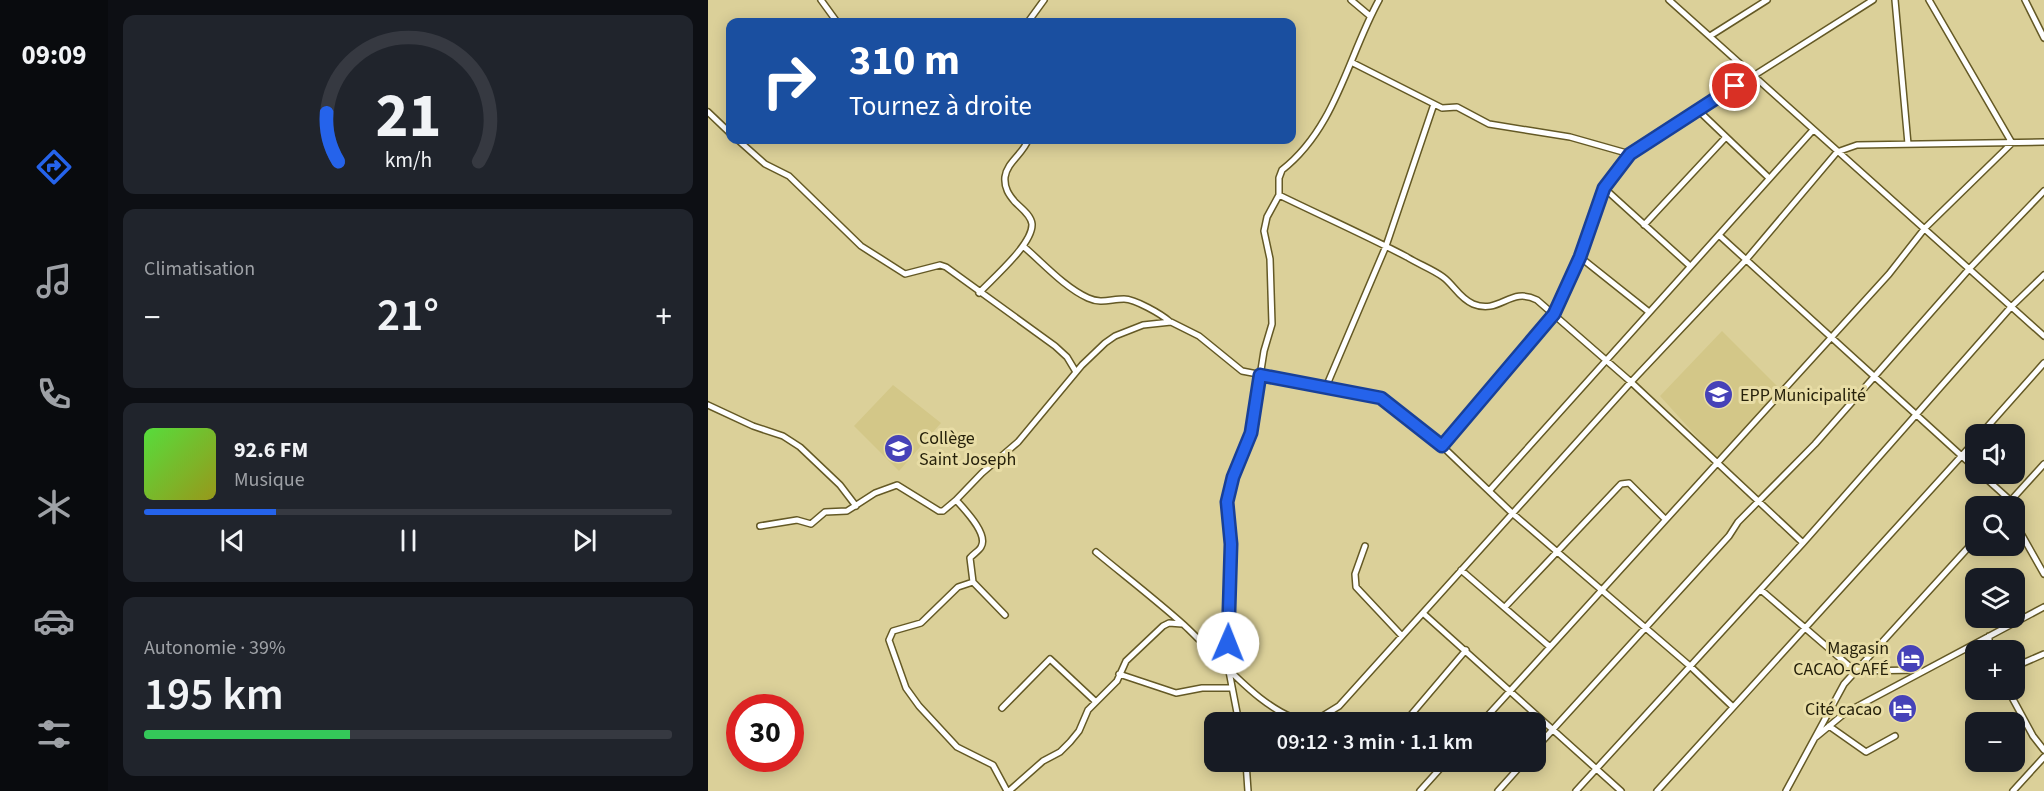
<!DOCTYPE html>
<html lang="fr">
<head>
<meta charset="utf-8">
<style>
  body { margin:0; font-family:"Source Sans 3",sans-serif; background:#20242c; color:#f1f3f6; height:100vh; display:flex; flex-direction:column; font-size:22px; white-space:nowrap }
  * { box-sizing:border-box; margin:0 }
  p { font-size:20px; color:#9ea1a6 }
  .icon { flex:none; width:33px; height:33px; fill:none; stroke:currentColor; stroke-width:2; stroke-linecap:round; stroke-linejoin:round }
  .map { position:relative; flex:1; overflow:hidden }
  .sheet { display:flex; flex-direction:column; gap:15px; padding:15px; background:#0d0f14; width:600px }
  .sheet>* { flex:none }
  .banner { position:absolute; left:18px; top:18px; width:570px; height:126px; border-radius:12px; box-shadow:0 3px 15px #0003; background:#1a4fa0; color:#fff; overflow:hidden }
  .fabs { position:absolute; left:1257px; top:424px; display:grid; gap:12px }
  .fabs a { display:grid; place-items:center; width:60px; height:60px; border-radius:12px; background:#171b24; box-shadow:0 3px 15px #0003; font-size:30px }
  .speed { position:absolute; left:18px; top:694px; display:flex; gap:12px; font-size:30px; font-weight:700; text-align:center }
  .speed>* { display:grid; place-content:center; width:78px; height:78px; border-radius:50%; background:#171b24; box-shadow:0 3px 15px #0003; line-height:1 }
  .speed .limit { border:9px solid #d22; background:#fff; color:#111 }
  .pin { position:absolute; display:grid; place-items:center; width:51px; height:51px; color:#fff; margin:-26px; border:3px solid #fff; border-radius:50%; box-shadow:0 2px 6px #0007 }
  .me { position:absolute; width:66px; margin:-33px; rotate:1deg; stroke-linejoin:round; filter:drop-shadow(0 0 4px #0008) }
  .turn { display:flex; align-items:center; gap:21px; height:126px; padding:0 24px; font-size:27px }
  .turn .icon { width:78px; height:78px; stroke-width:2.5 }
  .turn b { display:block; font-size:42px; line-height:51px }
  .big { font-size:45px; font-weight:600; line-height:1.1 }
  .sheet .tile { flex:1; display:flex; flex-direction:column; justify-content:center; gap:9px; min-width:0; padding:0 21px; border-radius:12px; background:#20242c }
  .sheet .dial { align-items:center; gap:0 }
  .dial svg { height:156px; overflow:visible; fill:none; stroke:#363941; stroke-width:7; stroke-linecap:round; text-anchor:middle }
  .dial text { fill:#f1f3f6; stroke:none }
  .song { display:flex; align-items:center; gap:18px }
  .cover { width:72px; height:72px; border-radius:9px; background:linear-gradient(135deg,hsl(110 70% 55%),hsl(60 70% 35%)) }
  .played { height:6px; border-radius:3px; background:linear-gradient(90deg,#2563eb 25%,#363941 25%) }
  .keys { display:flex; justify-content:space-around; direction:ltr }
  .heat { display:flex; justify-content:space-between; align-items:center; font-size:33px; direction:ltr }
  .charge { height:9px; border-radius:4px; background:linear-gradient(90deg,#34c759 39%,#363941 0) }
  .trip { position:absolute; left:496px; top:712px; width:342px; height:60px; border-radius:12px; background:#171b24; box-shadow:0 3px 15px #0003; font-weight:600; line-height:60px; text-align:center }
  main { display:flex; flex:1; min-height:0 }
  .tabs { display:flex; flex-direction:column; width:108px; justify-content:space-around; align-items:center; background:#090b0e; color:#9ea1a6 }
  .tabs .icon { width:42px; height:42px }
  .tabs .active { color:#2563eb }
  .tabs b { font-size:27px; color:#f1f3f6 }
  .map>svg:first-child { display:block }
  .built { fill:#d3c788 }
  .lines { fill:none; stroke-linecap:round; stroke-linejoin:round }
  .street-casing { stroke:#645925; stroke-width:8 }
  .street { stroke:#fff; stroke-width:5 }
  .route-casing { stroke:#184099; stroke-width:15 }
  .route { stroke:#2563eb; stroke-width:10 }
  .labels { text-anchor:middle; stroke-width:6; stroke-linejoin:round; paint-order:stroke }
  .poi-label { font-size:18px; fill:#26210b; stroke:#e8dda6; text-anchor:start }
</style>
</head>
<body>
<main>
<nav class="tabs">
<b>09:09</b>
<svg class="icon active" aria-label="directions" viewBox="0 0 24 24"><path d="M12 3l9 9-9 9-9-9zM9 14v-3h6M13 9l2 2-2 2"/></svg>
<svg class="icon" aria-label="music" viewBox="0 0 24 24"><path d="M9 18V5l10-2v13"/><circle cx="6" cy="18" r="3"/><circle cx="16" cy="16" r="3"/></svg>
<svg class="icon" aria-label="phone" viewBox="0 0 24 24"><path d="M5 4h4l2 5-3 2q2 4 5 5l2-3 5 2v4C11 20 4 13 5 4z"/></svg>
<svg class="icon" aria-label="climate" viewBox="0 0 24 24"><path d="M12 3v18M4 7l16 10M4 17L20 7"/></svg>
<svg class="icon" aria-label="car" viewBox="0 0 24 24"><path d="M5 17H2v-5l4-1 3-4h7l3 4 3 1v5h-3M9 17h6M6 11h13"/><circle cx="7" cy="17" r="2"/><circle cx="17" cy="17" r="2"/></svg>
<svg class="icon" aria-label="filters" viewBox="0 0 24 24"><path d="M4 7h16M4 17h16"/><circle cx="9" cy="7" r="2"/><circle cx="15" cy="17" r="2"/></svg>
</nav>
<section class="sheet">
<div class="tile dial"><svg viewBox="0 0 100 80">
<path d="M14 69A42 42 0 1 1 86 69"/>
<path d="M14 69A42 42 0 0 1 8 44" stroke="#2563eb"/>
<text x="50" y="56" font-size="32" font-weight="700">21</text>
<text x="50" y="72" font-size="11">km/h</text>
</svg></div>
<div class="tile"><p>Climatisation</p>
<div class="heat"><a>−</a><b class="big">21°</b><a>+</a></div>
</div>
<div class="tile">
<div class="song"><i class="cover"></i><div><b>92.6 FM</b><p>Musique</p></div></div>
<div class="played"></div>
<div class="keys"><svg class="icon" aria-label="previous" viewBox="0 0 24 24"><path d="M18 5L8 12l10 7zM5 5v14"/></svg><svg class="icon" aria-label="pause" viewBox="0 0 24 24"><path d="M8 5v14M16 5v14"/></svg><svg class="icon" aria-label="next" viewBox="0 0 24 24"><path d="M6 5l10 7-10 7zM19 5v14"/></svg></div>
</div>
<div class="tile"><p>Autonomie · 39%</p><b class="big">195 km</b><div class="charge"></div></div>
</section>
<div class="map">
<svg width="1336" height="791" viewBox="0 0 1336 791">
  <rect width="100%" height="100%" fill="#dbd099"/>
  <!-- built -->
  <path class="built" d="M1014 331 1072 389 1009 459 952 396Z
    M185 385 233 423 191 471 146 426Z"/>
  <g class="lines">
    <defs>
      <path id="street" d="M113 0 129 22
        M643 0 662 16
        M961 0 1336 336
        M1187 0 1200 144
        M1317 0 1336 38
        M156 22H167
        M320 22 336 0
        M1002 36 1059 0
        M645 63 734 108 749 107 781 124 862 137 922 154
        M991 111 1061 178
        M0 112 22 133
        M30 140 57 164 81 176 153 246 197 274 232 265 238 267 347 346 359 357 368 372
        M896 188 982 266
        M571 195C614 216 657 235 699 257 710 264 724 269 735 277 746 285 751 298 765 304 792 315 802 286 829 300L923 382 1095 543
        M936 225 1018 137
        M1012 236 1268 469
        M315 246C335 263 356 287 380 298 393 304 403 299 416 299 427 299 453 314 461 321
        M872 257 941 312
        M271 293C285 278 325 244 324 224 323 215 313 208 307 202 301 195 296 188 297 177 299 162 315 154 320 140
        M618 387 678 246 726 104
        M0 405 45 426 75 436 92 447 132 485 148 506
        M1272 435 1336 363
        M734 446 846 314 872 257 896 188 922 154 1165 0
        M1273 474 1303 501
        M782 490 1105 130
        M1297 507 1336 464
        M1306 521 1336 574
        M52 526 89 520 103 524 117 512 139 511 167 493 189 485 231 511H235L248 500
        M657 546 647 574 648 587 694 636
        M388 552C417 576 448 600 476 625 509 655 560 721 605 722L631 706 923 382 1037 261 1129 152 1149 145 1336 142
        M753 570 842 647
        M265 582 250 587 213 623 185 631 181 640 198 688 211 706 249 747 285 765 299 791
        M1053 590 1147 671 1211 670
        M797 607 913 484 921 483 957 519
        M716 614 913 791
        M297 615 265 582 262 558C265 554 271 551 273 547 281 534 256 509 248 500L274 473 310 442 374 365 397 343 407 336 435 325 463 322 491 336 534 371 660 395 687 406 734 446 804 513 983 667 1025 707
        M1281 651V636
        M1306 667 1336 654
        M411 674 468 693 494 688H523
        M1300 690 1325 736 1336 750
        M294 708 342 659 388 702
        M531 723 520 666 523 544 519 502 525 477 543 433 556 351 564 324 562 259 556 231 559 217 571 195V178L574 170C628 128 640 56 671 0
        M696 723 758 650
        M773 723 1181 274 1217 228 1304 143 1221 0
        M1121 726 1158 752 1187 736
        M1108 737 1137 713 1336 607
        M828 748 1021 536 1030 522 1107 444 1262 268 1336 191
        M538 762 540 791
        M301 791 335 761 352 752 362 742 371 731 380 710 409 681 418 661 455 626 461 623 474 624
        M712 791 738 762
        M790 791 816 762
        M868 791 1095 543 1303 307 1336 275
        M949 791 1268 440
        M1078 791 1136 684 1268 539
        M1305 791 1336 757"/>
    </defs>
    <!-- street casing -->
    <use href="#street" class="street-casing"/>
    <!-- street -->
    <use href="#street" class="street"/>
  </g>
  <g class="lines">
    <defs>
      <path id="route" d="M520 643 523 544 519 502 525 477 543 433 552 375 673 398 734 446 846 314 872 257 896 188 922 154 1027 86"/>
    </defs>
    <!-- route casing -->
    <use href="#route" class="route-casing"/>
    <!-- route -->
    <use href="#route" class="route"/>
  </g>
  <!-- icons -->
  <defs>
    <symbol id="school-disc" viewBox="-11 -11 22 22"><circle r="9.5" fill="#4642b8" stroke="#e8dda6"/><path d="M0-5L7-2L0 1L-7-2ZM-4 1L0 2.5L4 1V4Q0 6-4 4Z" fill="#fff"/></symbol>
    <symbol id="hotel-disc" viewBox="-11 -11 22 22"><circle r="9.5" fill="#4642b8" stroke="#e8dda6"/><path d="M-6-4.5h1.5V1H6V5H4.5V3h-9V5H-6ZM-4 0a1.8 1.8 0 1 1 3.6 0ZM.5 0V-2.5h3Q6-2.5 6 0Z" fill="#fff"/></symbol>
  </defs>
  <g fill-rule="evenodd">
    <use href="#school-disc" x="994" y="378" width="33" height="33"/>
    <use href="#school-disc" x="174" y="432" width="33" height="33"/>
    <use href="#hotel-disc" x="1186" y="642" width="33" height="33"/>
    <use href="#hotel-disc" x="1178" y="692" width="33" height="33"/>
  </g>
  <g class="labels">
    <!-- poi labels -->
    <g class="poi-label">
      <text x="1032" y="401">EPP Municipalité</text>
      <text x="211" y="444">Collège<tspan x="211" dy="21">Saint Joseph</tspan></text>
      <text x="1181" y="654" text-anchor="end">Magasin<tspan x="1181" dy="21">CACAO-CAFÉ</tspan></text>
      <text x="1174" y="715" text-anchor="end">Cité cacao</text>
    </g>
  </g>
</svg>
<div class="fabs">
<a><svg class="icon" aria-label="sound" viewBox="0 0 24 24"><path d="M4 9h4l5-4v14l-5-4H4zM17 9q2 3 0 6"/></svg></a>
<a><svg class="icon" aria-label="search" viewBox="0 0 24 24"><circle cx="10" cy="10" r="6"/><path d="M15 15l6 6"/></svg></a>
<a><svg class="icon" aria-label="layers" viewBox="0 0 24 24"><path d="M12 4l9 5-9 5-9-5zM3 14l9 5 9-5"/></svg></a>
<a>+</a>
<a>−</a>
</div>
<div class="speed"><div class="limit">30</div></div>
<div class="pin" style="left:1027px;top:86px;background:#d93025"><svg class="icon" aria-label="arrive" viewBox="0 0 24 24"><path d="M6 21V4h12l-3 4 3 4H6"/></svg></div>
<svg class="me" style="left:520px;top:643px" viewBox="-20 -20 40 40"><circle r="19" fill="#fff"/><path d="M0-13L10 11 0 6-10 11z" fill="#2563eb"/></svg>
<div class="trip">09:12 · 3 min · 1.1 km</div>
<div class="banner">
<div class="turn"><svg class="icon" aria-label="right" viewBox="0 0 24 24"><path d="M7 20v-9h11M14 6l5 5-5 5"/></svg><div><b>310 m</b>Tournez à droite</div></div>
</div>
</div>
</main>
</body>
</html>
